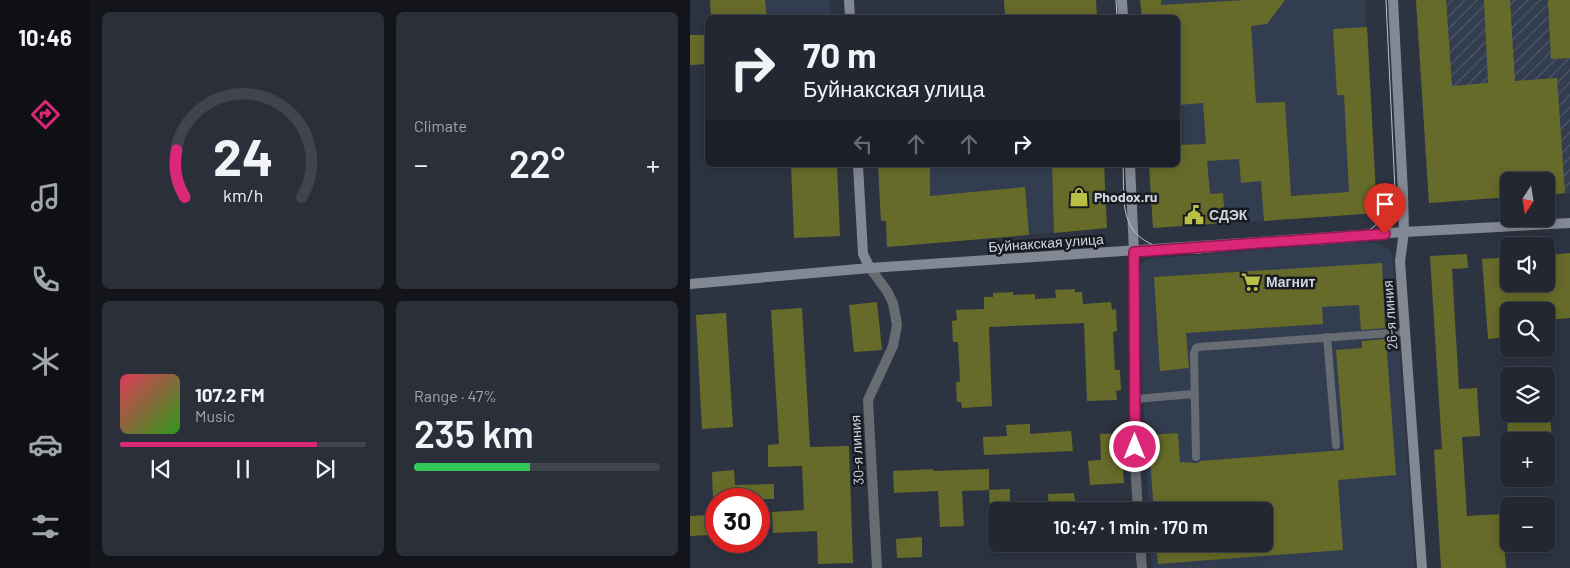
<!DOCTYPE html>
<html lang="en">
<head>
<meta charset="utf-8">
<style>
  body { margin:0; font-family:Barlow,sans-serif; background:#2a2f39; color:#f1f3f6; height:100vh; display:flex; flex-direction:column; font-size:19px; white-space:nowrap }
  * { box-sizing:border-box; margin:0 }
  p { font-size:16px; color:#a2a5ab }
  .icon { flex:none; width:28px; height:28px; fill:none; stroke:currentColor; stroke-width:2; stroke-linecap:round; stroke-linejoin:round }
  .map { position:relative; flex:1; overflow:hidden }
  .panel { display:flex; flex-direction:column; gap:12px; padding:12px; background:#13151b; width:600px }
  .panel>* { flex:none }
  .banner { position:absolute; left:15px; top:15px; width:475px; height:152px; border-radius:8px; box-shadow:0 2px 12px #0003,0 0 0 1px #3f444d; background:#222731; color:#f1f3f6; overflow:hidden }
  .needle { width:32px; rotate:192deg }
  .buttons { position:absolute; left:810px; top:172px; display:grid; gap:10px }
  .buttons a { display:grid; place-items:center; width:55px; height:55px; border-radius:8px; background:#222731; box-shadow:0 2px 12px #0003,0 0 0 1px #3f444d; font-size:25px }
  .speed { position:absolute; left:15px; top:488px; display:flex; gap:10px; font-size:25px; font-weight:700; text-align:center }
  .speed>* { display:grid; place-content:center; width:65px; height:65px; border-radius:50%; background:#222731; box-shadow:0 2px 12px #0003,0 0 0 1px #3f444d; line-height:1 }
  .speed .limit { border:8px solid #d22; background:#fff; color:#111 }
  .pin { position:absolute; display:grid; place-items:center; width:42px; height:42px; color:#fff; margin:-51px -21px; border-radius:50% 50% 50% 0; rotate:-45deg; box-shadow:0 0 5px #0007 }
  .pin .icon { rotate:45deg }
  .me { position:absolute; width:55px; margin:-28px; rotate:0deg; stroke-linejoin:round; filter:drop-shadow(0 0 4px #0008) }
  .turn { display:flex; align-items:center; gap:18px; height:105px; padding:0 15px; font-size:22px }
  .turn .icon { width:65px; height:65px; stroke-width:2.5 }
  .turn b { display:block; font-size:35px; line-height:42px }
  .lanes { display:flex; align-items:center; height:48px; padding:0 15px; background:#0003; justify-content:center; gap:25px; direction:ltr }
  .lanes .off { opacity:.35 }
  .big { font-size:38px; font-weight:600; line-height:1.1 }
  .panel .tile { flex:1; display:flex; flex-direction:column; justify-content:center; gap:8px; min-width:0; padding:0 18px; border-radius:8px; background:#2a2f39 }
  .panel .dial { align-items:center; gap:0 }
  .dial svg { height:130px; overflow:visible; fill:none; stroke:#3f444d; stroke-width:7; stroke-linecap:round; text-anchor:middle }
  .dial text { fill:#f1f3f6; stroke:none }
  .song { display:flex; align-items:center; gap:15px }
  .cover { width:60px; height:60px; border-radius:8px; background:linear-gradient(135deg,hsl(350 70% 55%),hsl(110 70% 35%)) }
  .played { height:5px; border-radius:2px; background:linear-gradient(90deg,#db2777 80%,#3f444d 80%) }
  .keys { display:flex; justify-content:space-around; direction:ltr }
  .heat { display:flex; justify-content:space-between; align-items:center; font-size:28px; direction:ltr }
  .charge { height:8px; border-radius:4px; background:linear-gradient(90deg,#34c759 47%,#3f444d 0) }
  .panel .tiles { flex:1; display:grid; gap:12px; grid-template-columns:repeat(2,1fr) }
  .trip { position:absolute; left:298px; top:502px; width:285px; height:50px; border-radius:8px; background:#222731; box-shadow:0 2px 12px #0003,0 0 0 1px #3f444d; font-weight:600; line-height:50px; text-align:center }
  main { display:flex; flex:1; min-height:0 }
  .tabs { display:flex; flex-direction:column; width:90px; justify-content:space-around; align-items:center; background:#0e1014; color:#a2a5ab }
  .tabs .icon { width:35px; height:35px }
  .tabs .on { color:#db2777 }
  .tabs b { font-size:22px; color:#f1f3f6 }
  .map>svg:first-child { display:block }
  .built { fill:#333d50 }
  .industrial { fill:url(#industrial-furrows) }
  .building { fill:#676b29 }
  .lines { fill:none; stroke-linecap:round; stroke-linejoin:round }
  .lane { stroke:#676b72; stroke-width:8 }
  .street { stroke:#676b72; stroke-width:10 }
  .secondary { stroke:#838994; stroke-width:10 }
  .tram { stroke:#bcc2ca; stroke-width:1 }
  .route-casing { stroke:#8e194d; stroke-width:12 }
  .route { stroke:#db2777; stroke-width:9 }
  .labels { text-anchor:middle; stroke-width:5; stroke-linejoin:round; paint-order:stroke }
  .poi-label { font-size:14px; font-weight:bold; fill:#d1d6de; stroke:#181c22; text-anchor:start }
  .street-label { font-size:14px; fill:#d1d6de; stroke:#181c22 }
</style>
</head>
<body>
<main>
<nav class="tabs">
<b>10:46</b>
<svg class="icon on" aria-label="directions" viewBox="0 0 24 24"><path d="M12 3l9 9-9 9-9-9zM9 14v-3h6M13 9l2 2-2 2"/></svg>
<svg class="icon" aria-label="music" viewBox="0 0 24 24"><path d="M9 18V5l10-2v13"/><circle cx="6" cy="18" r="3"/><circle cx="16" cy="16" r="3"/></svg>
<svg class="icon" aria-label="phone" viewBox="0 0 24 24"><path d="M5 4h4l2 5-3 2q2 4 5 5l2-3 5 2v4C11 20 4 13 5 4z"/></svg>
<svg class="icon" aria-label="climate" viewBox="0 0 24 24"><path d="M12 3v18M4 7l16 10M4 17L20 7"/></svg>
<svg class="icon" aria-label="car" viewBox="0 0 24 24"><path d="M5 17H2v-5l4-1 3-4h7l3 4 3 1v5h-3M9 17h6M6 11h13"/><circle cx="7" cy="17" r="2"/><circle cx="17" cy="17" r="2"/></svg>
<svg class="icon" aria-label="filters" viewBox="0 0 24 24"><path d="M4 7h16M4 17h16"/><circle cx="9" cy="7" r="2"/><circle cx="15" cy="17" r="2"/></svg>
</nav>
<section class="panel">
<div class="tiles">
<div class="tile dial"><svg viewBox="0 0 100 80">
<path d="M14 69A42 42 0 1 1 86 69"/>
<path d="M14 69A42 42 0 0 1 9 40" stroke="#db2777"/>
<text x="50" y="56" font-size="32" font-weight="700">24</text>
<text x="50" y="72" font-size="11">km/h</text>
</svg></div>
<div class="tile"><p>Climate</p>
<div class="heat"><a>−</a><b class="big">22°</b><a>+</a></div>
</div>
<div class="tile">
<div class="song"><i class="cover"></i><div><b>107.2 FM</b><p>Music</p></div></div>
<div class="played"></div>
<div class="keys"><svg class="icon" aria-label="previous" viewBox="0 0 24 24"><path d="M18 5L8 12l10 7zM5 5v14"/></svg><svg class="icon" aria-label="pause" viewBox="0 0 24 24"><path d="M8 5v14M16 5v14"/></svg><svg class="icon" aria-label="next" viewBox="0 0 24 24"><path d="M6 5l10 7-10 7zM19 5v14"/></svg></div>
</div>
<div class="tile"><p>Range · 47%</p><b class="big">235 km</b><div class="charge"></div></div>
</div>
</section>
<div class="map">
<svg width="880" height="568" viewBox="0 0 880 568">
  <defs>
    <pattern id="industrial-furrows" width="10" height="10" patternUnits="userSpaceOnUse" patternTransform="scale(1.25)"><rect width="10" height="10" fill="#333d50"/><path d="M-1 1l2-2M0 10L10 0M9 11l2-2" fill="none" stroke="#505869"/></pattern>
  </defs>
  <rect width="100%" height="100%" fill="#2d3441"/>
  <!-- built -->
  <path class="built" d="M20 0H140L141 17H21Z
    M450 0H675L687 213 463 228 488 165V18L452 17Z
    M188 165H414L417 228 197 247 196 221H191Z
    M673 241 690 244 699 249 703 257 725 568H462L460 544H574V511H459L447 276 449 268 453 262 460 259Z"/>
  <!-- industrial -->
  <path class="industrial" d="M726 0H880V193L856 195V181H819V197L739 203Z"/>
  <!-- building -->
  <path class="building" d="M20 0H75L77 18H21Z
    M314 0H406L407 18H315Z
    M450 0H471V5L555 0H595L577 24 561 26 566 103 595 102 601 196 659 192 654 95H647L643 29 677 27 687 213 574 221 571 181 551 183 549 159 517 161 520 194 533 193 535 223 463 228 459 165H488V145L516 144 513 103 488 105V18H452Z
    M726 0H756L762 86 798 83 794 0H820L825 81 867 78 875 193 856 195V181H819V197L739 203Z
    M858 0H880V58L861 59Z
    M0 35H18V64L0 65Z
    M101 165H147L150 236 104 238Z
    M188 165H240V196L335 187 339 235 197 247 196 221H191Z
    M362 165H414L417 228 364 233Z
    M880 253V318L856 320V311H819V337L798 339 792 259 819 257V284H856V255Z
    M777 254 778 268 762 269 769 389 787 388 790 436 772 437 777 516 812 514 816 568H751L744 450 752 449 740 256Z
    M692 263 695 328 671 330 669 305 632 307 633 324 496 333 499 368 470 371 464 277Z
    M385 289V292H392L393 304 421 302 422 310 426 309 427 331 423 332 425 370H430L431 390 426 391 427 400 397 401 394 323 299 327 302 406 272 408 271 402H267L266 382H270L268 342H263L262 321 267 320 266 310 294 309V297H303V293L323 292V295L345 294V299L366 298 365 290Z
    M187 302 192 350 164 352 159 305Z
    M112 308 120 447 159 446 163 563 128 564 127 531 83 533 82 512 114 510 112 466 78 467V445L89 444 81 310Z
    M36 313 43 427 12 429 6 315Z
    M696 339 706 475 648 480 653 550 468 564 466 544H574V511H464L458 435 488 433 490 462 507 463 510 461 654 450 646 350 672 348V341Z
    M817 414H860L862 441H818Z
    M340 424V434L381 431 383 451 294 455 293 437 317 436 316 425Z
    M430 433 434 483 400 485 398 461 411 460 410 434Z
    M243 469V471L299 469V490L272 491 274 526 250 527 248 491 204 493 203 471Z
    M44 470 45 485 84 484V499H23L22 472Z
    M320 489V511H300L299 490Z
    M384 493 386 511H359L358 494Z
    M19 515 20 535 0 536V516Z
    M232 537V557L207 558 206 539Z"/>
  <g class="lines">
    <!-- lane -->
    <path class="lane" d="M637 337 646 445
      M445 399 504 394
      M506 457 504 353 506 348 509 347 715 332"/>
    <!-- street -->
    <path class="street" d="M444 252 445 463 448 511
      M180 268 197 291 203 303 207 325 203 346 178 400 187 568
      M450 544 452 568"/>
    <!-- secondary -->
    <path class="secondary" d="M159 0 160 18
      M432 0 433 18
      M703 0 713 193 714 232 710 261 732 568
      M168 165 173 254 180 268
      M440 165 444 252
      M0 284 180 268 714 232 880 223"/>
    <!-- tram -->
    <path class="tram" d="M426 0 427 18
      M433 165C434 181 432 206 438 220 447 247 484 253 509 253 541 250 572 247 604 245 625 244 649 245 669 236 689 227 699 211 705 190L696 0"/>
  </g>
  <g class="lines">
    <defs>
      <path id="route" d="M445 447 444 252 695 234"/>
    </defs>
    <!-- route casing -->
    <use href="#route" class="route-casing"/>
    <!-- route -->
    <use href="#route" class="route"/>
  </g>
  <!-- icons -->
  <defs>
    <symbol id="shop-bare" viewBox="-9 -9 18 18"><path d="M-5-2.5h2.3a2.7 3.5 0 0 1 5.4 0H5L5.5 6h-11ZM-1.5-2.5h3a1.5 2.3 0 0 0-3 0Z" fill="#bac045" stroke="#181c22" stroke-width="2.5" paint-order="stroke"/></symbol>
    <symbol id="civic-bare" viewBox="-9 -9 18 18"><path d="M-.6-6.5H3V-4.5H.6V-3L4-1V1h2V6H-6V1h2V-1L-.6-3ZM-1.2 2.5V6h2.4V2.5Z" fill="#bac045" stroke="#181c22" stroke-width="2.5" paint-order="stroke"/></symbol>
    <symbol id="supermarket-bare" viewBox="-9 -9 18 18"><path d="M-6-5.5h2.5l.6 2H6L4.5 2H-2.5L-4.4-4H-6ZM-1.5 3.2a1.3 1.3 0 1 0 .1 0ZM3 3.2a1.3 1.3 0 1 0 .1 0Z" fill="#bac045" stroke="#181c22" stroke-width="2.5" paint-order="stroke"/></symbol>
  </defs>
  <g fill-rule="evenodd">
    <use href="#shop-bare" x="375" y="183" width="28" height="28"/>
    <use href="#civic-bare" x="490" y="201" width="28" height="28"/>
    <use href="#supermarket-bare" x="547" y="268" width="28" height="28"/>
  </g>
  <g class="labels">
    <!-- poi labels -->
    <g class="poi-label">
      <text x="404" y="202">Phodox.ru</text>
      <text x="519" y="220">СДЭК</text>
      <text x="576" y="287">Магнит</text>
    </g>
    <!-- street labels -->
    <g class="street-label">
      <text transform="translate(356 243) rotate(-4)" y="5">Буйнакская улица</text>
      <text transform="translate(700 315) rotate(-94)" y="5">26-я линия</text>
      <text transform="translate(167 450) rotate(-93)" y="5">30-я линия</text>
    </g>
  </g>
</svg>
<div class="buttons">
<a><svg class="needle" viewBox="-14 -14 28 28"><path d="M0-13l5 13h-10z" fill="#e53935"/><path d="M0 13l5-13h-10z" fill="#a2a5ab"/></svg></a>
<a><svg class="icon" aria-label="sound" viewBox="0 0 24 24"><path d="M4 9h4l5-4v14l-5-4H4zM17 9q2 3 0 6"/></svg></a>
<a><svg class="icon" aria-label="search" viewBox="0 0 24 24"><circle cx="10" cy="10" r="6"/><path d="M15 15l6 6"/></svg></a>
<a><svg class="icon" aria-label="layers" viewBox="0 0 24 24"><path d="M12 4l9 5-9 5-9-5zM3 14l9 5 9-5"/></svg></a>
<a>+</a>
<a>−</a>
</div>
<div class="speed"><div class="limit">30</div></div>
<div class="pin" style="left:695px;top:234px;background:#d93025"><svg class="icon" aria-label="arrive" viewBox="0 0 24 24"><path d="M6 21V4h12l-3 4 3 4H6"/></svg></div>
<svg class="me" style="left:445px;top:447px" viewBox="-20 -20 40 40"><circle r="17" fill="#db2777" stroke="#fff" stroke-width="3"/><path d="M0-11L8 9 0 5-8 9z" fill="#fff"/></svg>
<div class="trip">10:47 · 1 min · 170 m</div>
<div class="banner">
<div class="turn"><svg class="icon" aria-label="right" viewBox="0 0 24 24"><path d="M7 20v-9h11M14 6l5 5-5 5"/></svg><div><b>70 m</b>Буйнакская улица</div></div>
<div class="lanes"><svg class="icon off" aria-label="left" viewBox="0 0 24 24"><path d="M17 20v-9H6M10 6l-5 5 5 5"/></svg><svg class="icon off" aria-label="ahead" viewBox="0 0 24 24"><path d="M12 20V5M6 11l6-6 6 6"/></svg><svg class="icon off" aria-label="ahead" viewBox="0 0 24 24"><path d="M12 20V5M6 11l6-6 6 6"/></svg><svg class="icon" aria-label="right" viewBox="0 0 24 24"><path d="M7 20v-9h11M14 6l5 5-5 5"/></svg></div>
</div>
</div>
</main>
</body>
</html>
